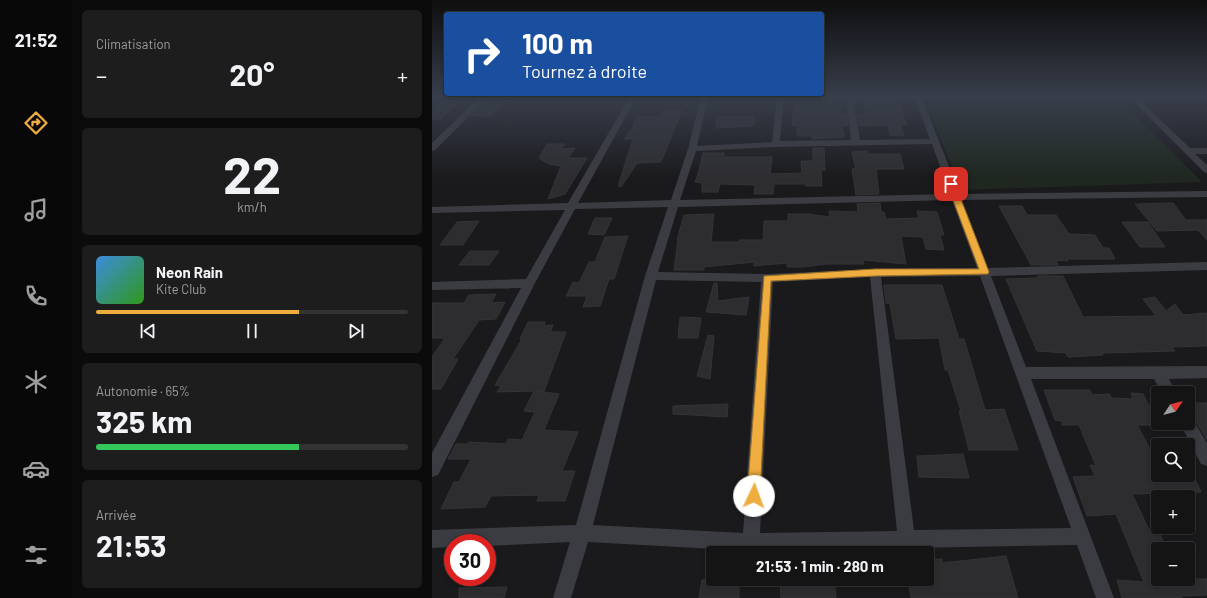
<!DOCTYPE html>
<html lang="fr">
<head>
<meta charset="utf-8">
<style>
  body { margin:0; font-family:Barlow,sans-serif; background:#1d1d1e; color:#f1f3f6; height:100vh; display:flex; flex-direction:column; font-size:15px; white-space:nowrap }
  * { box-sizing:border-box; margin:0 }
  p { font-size:13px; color:#9d9ea0 }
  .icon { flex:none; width:22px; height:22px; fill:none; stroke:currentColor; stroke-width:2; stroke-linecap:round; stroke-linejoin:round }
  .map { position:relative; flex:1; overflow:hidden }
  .panel { display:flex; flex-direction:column; gap:10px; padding:10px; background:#0b0b0c; width:360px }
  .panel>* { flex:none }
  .banner { position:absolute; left:12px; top:12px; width:380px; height:84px; border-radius:4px; box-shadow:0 2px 6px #0003,0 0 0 1px #333334; background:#1a4fa0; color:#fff; overflow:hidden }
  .needle { width:26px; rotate:55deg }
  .buttons { position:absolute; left:719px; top:386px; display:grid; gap:8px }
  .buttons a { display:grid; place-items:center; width:44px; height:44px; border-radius:4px; background:#141415; box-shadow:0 2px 6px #0003,0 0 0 1px #333334; font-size:20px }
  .speed { position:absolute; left:12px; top:534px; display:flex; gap:8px; font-size:20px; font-weight:700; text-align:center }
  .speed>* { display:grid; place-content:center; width:52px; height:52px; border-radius:50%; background:#141415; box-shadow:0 2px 6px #0003,0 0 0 1px #333334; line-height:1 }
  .speed .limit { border:6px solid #d22; background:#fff; color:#111 }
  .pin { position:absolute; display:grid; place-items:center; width:34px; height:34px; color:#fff; margin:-17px; border-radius:8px; box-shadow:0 2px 6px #0006 }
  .me { position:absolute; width:44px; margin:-22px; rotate:3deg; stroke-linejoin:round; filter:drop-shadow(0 0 3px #0008) }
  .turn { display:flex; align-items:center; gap:14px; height:84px; padding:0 12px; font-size:18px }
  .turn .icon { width:52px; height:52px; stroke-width:2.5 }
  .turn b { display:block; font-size:28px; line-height:34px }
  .big { font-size:30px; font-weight:700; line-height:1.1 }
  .panel .card { flex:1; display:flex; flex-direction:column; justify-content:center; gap:6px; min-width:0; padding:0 14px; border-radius:6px; background:#1d1d1e }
  .panel .dial { align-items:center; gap:0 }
  .dial b { font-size:52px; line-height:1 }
  .song { display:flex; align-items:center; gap:12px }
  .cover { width:48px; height:48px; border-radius:6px; background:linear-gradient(135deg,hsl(210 70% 55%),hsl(110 70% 35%)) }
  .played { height:4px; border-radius:2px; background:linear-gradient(90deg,#efad3f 65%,#333334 65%) }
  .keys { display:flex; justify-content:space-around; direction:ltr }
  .heat { display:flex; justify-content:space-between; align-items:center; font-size:22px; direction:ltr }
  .charge { height:6px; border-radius:3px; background:linear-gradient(90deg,#34c759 65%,#333334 0) }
  .trip { position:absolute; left:274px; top:546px; width:228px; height:40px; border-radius:4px; background:#141415; box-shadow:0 2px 6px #0003,0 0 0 1px #333334; font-weight:700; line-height:40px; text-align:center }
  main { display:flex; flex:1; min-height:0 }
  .tabs { display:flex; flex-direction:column; width:72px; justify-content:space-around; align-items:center; background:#080808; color:#9d9ea0 }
  .tabs .icon { width:28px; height:28px }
  .tabs .current { color:#efad3f }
  .tabs b { font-size:18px; color:#f1f3f6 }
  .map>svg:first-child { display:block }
  .green { fill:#1f2720 }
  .building { fill:#2d2d30; stroke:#343438 }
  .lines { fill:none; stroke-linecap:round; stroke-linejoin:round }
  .street { fill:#3b3c41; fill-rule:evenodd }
  .route { fill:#efad3f; stroke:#9b7029 }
</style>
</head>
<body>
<main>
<nav class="tabs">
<b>21:52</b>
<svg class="icon current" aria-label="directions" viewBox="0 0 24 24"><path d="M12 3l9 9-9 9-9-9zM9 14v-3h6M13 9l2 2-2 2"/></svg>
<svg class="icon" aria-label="music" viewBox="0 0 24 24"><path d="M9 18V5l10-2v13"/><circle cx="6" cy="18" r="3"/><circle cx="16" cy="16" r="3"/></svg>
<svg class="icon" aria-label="phone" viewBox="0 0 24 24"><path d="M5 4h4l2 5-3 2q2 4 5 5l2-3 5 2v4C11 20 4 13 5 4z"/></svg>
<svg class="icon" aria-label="climate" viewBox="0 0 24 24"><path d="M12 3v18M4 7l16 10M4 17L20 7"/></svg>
<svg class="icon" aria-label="car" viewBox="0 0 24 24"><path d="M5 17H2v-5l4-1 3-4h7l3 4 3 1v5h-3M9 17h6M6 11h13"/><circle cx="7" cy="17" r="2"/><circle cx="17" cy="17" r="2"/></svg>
<svg class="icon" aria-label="filters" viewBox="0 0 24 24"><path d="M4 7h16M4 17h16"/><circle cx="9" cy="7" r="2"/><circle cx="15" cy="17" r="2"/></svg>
</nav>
<section class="panel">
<div class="card"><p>Climatisation</p>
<div class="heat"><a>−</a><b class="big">20°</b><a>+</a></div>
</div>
<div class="card dial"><b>22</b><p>km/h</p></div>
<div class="card">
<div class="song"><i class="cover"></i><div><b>Neon Rain</b><p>Kite Club</p></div></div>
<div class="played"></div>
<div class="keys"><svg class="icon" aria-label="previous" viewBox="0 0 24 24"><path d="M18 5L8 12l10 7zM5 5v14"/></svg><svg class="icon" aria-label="pause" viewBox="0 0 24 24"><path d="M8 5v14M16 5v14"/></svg><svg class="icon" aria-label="next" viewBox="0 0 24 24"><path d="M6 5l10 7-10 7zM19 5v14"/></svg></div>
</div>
<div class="card"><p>Autonomie · 65%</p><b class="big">325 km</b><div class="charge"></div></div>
<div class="card"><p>Arrivée</p><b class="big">21:53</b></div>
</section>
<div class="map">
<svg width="775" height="598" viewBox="0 0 775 598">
  <rect width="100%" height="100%" fill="#1a1a1c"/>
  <!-- green -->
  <path class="green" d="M492 96H684L770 182 529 190Z"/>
  <!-- building -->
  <path class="building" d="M17 96H33L9 119H0V111Z
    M58 96H77L59 116H39Z
    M363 96H400L402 104H408L409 114H415L416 126H410L412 137 380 139V136H365V126H360Z
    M429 96H466L474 125H469L472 136 458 135 456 125 427 126 425 114H434Z
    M231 110H250L229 162 205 163 189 187 186 186 201 139H192L201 127 204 117H228Z
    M285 117H322V126L284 128Z
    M115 144H133L128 149 143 148 136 158H155L133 194 116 199 129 166 117 164 107 158Z
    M381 148H392L393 170H389L390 186H374V184H342L341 194H322L323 185 288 184 286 192H270V183L263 182 266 174 271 153H292V157H340L338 174 370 173 369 161H381Z
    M436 151V154H468L472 169H444L447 194 424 195 420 169H424L420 152Z
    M448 203 449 212H452L454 219 487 218 485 211 505 212 512 235H508L512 250 494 249 491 237 469 236 474 264 431 260 432 264H395L370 267H355V263L322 266V262L272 267V270H242L246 240H245L252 215 282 214 279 242H307V240H331L332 221H356V214H376L398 217 397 211 426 212 425 204Z
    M741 203 754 220H775V240L766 230 725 231 703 204Z
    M567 206H590L595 215H624L637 234 663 235 671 248H677L683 259H635L636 261 624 260 626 265H599Z
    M163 218H180L172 235 156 234Z
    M47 221 31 245H8L25 222Z
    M690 222H716L733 247H708Z
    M196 236 182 279H177L168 306 151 307 155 296H134L141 282 147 283 157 262H163L173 237Z
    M38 251H67L57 265H27Z
    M605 276H631L651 317 724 316 711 299 723 297 734 311 743 304 751 315 775 313V346L740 347 743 351 670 353 671 355 636 357 634 353 605 351 574 279 606 278Z
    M282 283H285L286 301 317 297 314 315 274 312Z
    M452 285H510L527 339H532L553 410 572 409 586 450H537L527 411H529L516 370H513L507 338 464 339 458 304 454 303Z
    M64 294 59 303 73 302 64 319 47 320 21 359H26L9 389H0V357L13 338H0V303H32L37 295Z
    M248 317 269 318 266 338H246Z
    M96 322H113L112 326 121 325 118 332H134L112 391H104L127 394 112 430 146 432 130 471H143L133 501H105L107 495 59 496 53 507 9 509 22 482H27L39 459H16L24 444H36L37 442 74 444 76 439 90 440 103 412 92 411 102 391 65 392 69 386 63 385 90 339H88Z
    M276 335 282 336 278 379 265 376Z
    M612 390H658L660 395 677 394 680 398 701 399 699 393 711 394 727 425H705L726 464V475H761L769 492 700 494 718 532 728 534 734 549H726V579H775V595L749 596 750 598H690L685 580 712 582 684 514 655 516 641 477 663 476 658 465 664 466 647 425H630V421L623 420Z
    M756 403H775V440L756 408Z
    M296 404 295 417 241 414V406Z
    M531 454 537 478 487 477 485 456Z
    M574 556 586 598H479L476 579H495V560L510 559V563Z
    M281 578V579H307V598H267L270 580Z
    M348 579H402L404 598H349Z
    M75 587 72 598H27V588Z"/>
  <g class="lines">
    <!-- street -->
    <path class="street" d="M49 96H57L3 150 0 151V143Z
      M198 96H205L146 203 239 200 256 149 269 96H276L265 146 340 142 345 96H352L348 141 419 140 414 96H421L428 140 498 139 482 96H489L528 194 775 191V197L530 200 556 268 775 262V270L559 276 594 367 775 366V378L737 379 744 393H730L722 379H599L682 598H664L645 545 319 551 156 542 139 598H121L138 542 55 546V543H21V547L0 548V530L144 525 213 276 236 207 143 209 103 283 6 475 0 477V453L89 288 0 290V282L94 279 133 210 0 213V207L136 203ZM500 144 518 194 248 200 264 151 344 147ZM520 200 545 268 443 269 335 274 226 272 246 207ZM548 276 639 528 482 530 449 277ZM438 277 465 531 328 533 341 282ZM224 280 329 282 311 533 161 525Z
      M696 96H703L758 148H775V154H763L775 165V173L772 172Z
      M756 416 760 418 775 443V466L769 464 748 423H756Z"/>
  </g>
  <!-- sky -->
  <linearGradient id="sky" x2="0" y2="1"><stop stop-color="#0e0e0f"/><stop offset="0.54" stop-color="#383e4b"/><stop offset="1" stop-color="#383e4b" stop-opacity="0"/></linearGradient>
  <rect width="775" height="179" fill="url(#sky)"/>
  <!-- route -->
  <path class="route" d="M519 182 523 184 557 272 556 274 443 276 339 281 328 496 326 500 322 502 317 500 315 496 332 276 443 269H547L515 184Z"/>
</svg>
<div class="buttons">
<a><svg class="needle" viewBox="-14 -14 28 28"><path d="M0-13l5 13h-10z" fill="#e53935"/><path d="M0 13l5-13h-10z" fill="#9d9ea0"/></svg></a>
<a><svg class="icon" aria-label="search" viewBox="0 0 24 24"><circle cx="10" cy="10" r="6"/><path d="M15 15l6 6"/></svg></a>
<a>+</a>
<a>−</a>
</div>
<div class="speed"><div class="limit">30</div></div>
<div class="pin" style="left:519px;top:184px;background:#d93025"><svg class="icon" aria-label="arrive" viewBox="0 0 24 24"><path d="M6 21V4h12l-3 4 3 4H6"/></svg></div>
<svg class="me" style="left:322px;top:496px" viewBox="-20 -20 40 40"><circle r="19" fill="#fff"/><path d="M0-13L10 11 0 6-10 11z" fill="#efad3f"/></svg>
<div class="trip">21:53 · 1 min · 280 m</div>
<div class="banner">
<div class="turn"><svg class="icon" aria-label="right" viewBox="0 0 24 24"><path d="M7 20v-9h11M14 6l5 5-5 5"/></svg><div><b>100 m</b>Tournez à droite</div></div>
</div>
</div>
</main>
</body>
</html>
